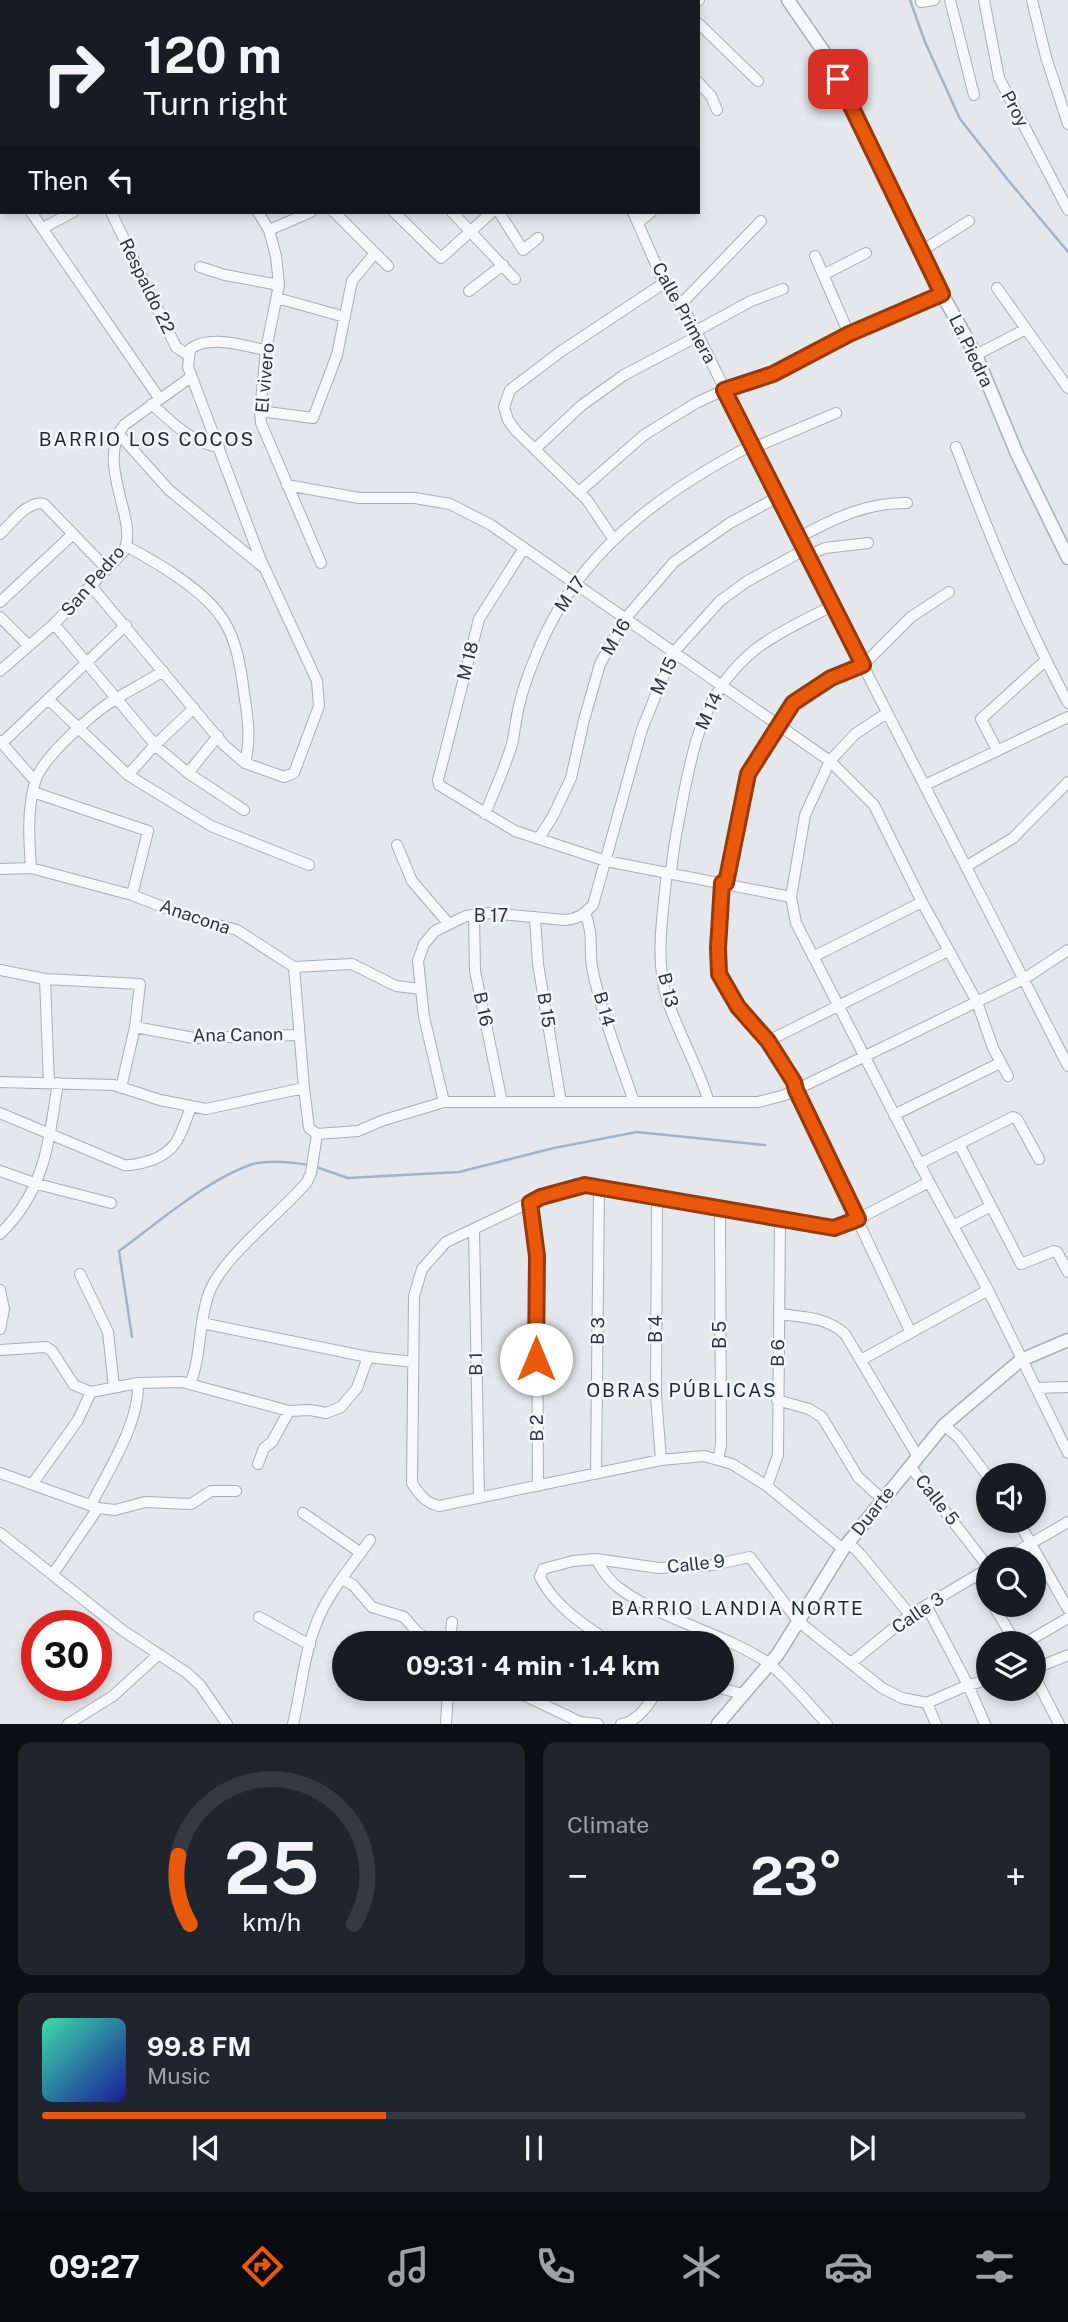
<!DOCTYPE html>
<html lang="en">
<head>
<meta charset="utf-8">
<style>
  body { margin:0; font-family:"Public Sans",sans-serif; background:#20242c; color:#f1f3f6; height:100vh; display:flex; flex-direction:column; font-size:26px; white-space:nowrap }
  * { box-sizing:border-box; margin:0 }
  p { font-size:23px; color:#9ea1a6 }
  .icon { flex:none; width:38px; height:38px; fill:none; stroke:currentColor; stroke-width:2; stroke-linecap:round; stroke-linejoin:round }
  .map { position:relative; height:1724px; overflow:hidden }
  .panel { display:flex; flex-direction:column; gap:18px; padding:18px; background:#0d0f14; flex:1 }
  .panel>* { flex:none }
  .hud { position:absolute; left:0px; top:0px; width:700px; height:214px; box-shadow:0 4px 10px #0003; background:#171b24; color:#f1f3f6; overflow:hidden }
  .tools { position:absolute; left:976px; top:1463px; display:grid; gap:14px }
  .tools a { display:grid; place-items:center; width:70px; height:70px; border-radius:50%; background:#171b24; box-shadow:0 4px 10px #0003; font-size:35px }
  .speed { position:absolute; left:21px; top:1610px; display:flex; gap:14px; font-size:35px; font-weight:700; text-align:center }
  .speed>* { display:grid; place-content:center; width:91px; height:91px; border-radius:50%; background:#171b24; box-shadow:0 4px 10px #0003; line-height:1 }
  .speed .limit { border:10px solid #d22; background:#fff; color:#111 }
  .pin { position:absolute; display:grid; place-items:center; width:60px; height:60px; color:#fff; margin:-30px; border-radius:14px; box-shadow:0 4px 10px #0006 }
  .me { position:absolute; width:77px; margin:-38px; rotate:0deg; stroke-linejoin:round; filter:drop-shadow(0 0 5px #0008) }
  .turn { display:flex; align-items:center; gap:24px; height:147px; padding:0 28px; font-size:32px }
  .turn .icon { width:91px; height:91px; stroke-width:2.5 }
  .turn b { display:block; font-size:49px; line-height:60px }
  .then { display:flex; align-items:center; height:66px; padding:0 28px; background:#0003; gap:14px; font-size:26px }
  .big { font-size:52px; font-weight:700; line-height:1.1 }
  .panel .card { flex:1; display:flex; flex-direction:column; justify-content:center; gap:10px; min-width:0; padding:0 24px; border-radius:14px; background:#20242c }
  .panel .dial { align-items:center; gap:0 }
  .dial svg { height:182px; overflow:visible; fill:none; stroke:#363941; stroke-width:7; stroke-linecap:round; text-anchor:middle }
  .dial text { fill:#f1f3f6; stroke:none }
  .song { display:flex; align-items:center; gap:21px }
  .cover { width:84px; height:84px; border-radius:10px; background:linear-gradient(135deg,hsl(160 70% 55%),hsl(240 70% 35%)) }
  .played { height:7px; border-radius:4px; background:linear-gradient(90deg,#ea580c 35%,#363941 35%) }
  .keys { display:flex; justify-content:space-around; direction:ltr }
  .heat { display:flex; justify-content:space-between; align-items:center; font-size:38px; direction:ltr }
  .panel .tiles { flex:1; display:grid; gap:18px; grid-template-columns:1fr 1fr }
  .card:last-child { grid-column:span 2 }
  .trip { position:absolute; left:332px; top:1631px; width:402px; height:70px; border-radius:35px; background:#171b24; box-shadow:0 4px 10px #0003; font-weight:700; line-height:70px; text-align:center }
  .tabs { display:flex; height:112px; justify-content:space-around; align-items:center; background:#090b0e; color:#9ea1a6 }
  .tabs .icon { width:49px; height:49px }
  .tabs .selected { color:#ea580c }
  .tabs b { font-size:32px; color:#f1f3f6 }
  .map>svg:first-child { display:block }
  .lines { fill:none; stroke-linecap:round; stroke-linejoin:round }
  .stream { stroke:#9fb4cc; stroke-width:2.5 }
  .minor-casing { stroke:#a9aeb7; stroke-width:12 }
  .tertiary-casing { stroke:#a9aeb7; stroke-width:15 }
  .minor { stroke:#f7f8fa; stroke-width:10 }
  .tertiary { stroke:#f7f8fa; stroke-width:12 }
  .route-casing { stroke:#983908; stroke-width:18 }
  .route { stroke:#ea580c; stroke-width:12 }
  .labels { text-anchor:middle; stroke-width:5; stroke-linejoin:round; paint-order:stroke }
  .street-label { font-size:18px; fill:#2b3445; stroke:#f4f6f9 }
  .neighbourhood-label { font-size:19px; letter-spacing:2px; fill:#1d2536; stroke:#f4f6f9 }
</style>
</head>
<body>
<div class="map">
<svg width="1068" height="1724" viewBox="0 0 1068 1724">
  <rect width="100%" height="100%" fill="#e4e7ec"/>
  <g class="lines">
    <!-- stream -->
    <path class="stream" d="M910 0 925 42 960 119 1008 180 1068 252
      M316 1167 348 1178 459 1172 554 1148 637 1132 765 1145
      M132 1337 119 1251C156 1224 207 1180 250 1165 267 1159 291 1162 309 1165"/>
    <defs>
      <path id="minor" d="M244 0 245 2
        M370 0 372 2
        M449 0 451 2
        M950 0 974 95
        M984 0 999 78 1068 210
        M1032 0 1046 57 1068 124
        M225 2 229 0
        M577 2 578 0
        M636 2 637 0
        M697 2 699 0
        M921 2 934 0
        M698 23 758 81
        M698 82 711 96 717 110
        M0 145 2 143
        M0 166 2 169
        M31 212 159 398
        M111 212 176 347 188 355
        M258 212 269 230
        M311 212 269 230 276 256 279 285 266 350 260 411 261 423 321 563
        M334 212 388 266
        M394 212 441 258 492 212
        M452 212 515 279
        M499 212 523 250 538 238
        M633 212 664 283 681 304 696 331 807 556 1068 1066
        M638 223 651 212
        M43 228 73 212
        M923 250 969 221
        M815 256 849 334
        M200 267 225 275 279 285
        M823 275 866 253
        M997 288 1068 388
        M469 291 503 265
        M277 298 345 317
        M681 304 761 221
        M696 331 751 301 783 289
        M976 355 1026 329
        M152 404C171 422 192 443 219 447
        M260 411 313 418 337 355 352 281 375 253
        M118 433 169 490 263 567
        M956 447C989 534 1024 620 1068 703
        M753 448 836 413
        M535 449 582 405 624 375 698 336
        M287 485 359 498H415L450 504 491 525 830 761 874 805 922 902 977 1002 993 1048 1008 1076
        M579 492 644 435 696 403 724 390 773 374 849 334 942 294
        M0 534C11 524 27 500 44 504L107 569
        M798 538C832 519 868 502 907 503
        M614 540 587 500 516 431 508 420 504 407 510 390 560 352 664 283
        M126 546C158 563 205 590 224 621 237 642 241 669 244 693 248 718 251 739 245 763
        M524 548 479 619 438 780 439 785 515 831 606 861 791 897
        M807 556 825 548 868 543
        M91 586 224 745 245 763 284 777 294 773 319 706 317 681 260 558 188 367 190 349C210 334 243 346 266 350
        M0 602 73 534
        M0 617 29 646
        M54 624 157 747 188 773 244 810
        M0 671 54 624 123 552C141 523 94 465 124 425L191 377
        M48 699 128 775 211 826 309 865
        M887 713 855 734 830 761 805 815 791 897 796 923 929 1182 988 1290 1068 1453
        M0 741 35 781
        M2 743 126 625
        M997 750 981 719 1046 660
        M188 773 218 736
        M128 775 155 745 194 708
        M925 785 1068 717
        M33 792 148 831 132 895
        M485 814C494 791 505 768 512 744 515 731 516 716 520 702 524 683 541 641 551 623 593 541 673 486 752 445
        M539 838 553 816 571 778 584 720 600 664 625 619 674 562 730 523 778 497
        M397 845 412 881 448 923
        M967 866 1013 838 1068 782
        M31 868C29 840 27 810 35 782 42 757 94 712 117 698 132 689 148 681 163 671
        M0 869 31 868 132 895 194 919 237 930 294 967 352 964 396 986 421 989
        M667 872C663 914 654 961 668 1002 680 1036 698 1067 709 1102
        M671 873C673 846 679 820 684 793 696 734 707 688 757 648 780 631 807 619 832 606
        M722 883 717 948 719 974 738 1007 768 1041 797 1089
        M726 883 748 774 793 703 831 678 863 665 911 617 949 592
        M585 913C594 936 589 946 592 967 601 1013 619 1058 634 1102
        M474 915 475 971 502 1102
        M535 917 538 964 561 1102
        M813 957 922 902
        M294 967 304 1088
        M0 970 45 979 140 984 135 1027 121 1088
        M45 979 49 1083
        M135 1027 194 1038 299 1035
        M768 1041 948 951
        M0 1082 114 1085 160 1100 206 1109 304 1088 309 1128 317 1134
        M796 1090 910 1331
        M444 1102 424 1017 418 961 424 944 435 931 466 916 488 913 565 920C578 919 584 914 593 905L642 729 673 653 720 601 746 582 804 550
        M0 1113 124 1165C134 1166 142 1163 152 1160 179 1150 181 1132 191 1107
        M894 1115 1000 1063
        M317 1134 358 1131 384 1120 444 1102H758L785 1095 1024 979 1068 950
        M919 1164 1013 1117 1017 1119 1039 1159
        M0 1171 37 1184 111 1203
        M657 1198 656 1396 661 1460
        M530 1203 537 1257 538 1486
        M991 1206 1021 1264 1054 1251 1057 1252 1068 1272
        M953 1226 991 1206 959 1144
        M474 1229 479 1498
        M0 1234C46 1189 48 1143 58 1083
        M80 1274 108 1332 114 1387
        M0 1290 4 1309 0 1329
        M779 1314C802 1317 827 1317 845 1334L918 1457
        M202 1323 368 1357 413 1362
        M0 1350 46 1347 52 1351 74 1385 91 1392 138 1383 182 1382 289 1411 310 1410 326 1413 341 1407 357 1388 368 1357
        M861 1360 988 1290
        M190 1384C202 1355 198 1322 209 1293 223 1256 280 1214 307 1182L311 1173 317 1134
        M1036 1388 1068 1387
        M777 1400 809 1409 822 1417 858 1477 883 1500
        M944 1425 958 1437 989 1478
        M718 1460 721 1445 720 1209
        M258 1464 264 1448 272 1442 289 1411
        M910 1466 989 1568
        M0 1473 98 1508 115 1510 145 1502 191 1504 211 1491H236
        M596 1473 599 1188
        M33 1483 78 1420 91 1392
        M767 1486 778 1455 780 1219
        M91 1505C108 1471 140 1422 138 1383
        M303 1513 361 1553
        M1018 1521 1068 1609
        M0 1533 122 1630 187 1673 200 1685 227 1724
        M849 1543 861 1555 910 1615
        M843 1549 767 1486 732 1464 704 1456 661 1460 439 1506C425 1503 419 1494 412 1483L414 1296 422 1269 446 1242 541 1197 585 1185 834 1228 858 1219 929 1182
        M596 1559C602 1570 609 1581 619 1588 664 1621 721 1632 767 1662 786 1676 810 1706 827 1724
        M1004 1559 1068 1522
        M53 1574 98 1508
        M977 1575 989 1596
        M342 1579 353 1585 372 1607 404 1617 418 1633 430 1639 446 1643
        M926 1605 968 1685 985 1724
        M993 1605 1016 1643
        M259 1617 310 1645
        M450 1643 452 1622
        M611 1643C584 1625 555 1607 540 1577L543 1569 573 1561 596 1559 659 1568 713 1565 750 1557 798 1621 882 1688 902 1698 927 1703
        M1025 1643 1068 1618
        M851 1663 910 1615 989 1568
        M1034 1669 1068 1655
        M1034 1675 1059 1724
        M511 1689 580 1722 598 1724
        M723 1689 743 1694
        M927 1703 968 1685 989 1680
        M927 1703 936 1724
        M68 1724 113 1696 159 1654
        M293 1724C301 1692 303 1658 315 1627 326 1595 351 1567 370 1540
        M446 1724 448 1689
        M621 1724C638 1722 650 1703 658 1689"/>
      <path id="tertiary" d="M788 0 826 55 942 294 976 355 1017 454 1068 558
        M718 1724 778 1654 843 1549 944 1425 1021 1360 1068 1340"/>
    </defs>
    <!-- minor casing -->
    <use href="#minor" class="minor-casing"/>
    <!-- tertiary casing -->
    <use href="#tertiary" class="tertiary-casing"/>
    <!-- minor -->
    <use href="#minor" class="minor"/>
    <!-- tertiary -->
    <use href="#tertiary" class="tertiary"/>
  </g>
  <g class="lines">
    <defs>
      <path id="route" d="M536 1359 537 1256 530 1203 541 1197 585 1185 834 1228 858 1219 796 1090 794 1082 768 1041 738 1007 719 974 718 948 722 883H726L748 774 793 703 831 678 863 665 724 390 773 374 849 334 942 294 838 79"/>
    </defs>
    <!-- route casing -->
    <use href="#route" class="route-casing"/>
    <!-- route -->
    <use href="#route" class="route"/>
  </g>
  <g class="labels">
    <!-- street labels -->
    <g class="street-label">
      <text transform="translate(1015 109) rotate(62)" y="6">Proy</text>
      <text transform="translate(147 286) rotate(64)" y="6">Respaldo 22</text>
      <text transform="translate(684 313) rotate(61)" y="6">Calle Primera</text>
      <text transform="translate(971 351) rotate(64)" y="6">La Piedra</text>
      <text transform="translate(265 378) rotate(-85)" y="6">El vivero</text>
      <text transform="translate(93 581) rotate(-49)" y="6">San Pedro</text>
      <text transform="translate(570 594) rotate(-55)" y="6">M 17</text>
      <text transform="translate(616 637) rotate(-59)" y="6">M 16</text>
      <text transform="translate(468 661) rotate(-76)" y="6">M 18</text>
      <text transform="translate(664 676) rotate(-65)" y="6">M 15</text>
      <text transform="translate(709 711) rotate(-65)" y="6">M 14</text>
      <text x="491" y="922">B 17</text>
      <text transform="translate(195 917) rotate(19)" y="6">Anacona</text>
      <text transform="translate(668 990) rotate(76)" y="6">B 13</text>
      <text transform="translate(483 1009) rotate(78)" y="6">B 16</text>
      <text transform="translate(604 1009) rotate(74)" y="6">B 14</text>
      <text transform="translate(546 1010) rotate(81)" y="6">B 15</text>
      <text transform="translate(238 1035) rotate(-1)" y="6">Ana Canon</text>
      <text transform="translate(656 1329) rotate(-90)" y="6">B 4</text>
      <text transform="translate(598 1331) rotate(-89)" y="6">B 3</text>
      <text transform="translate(720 1335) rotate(-90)" y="6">B 5</text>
      <text transform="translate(778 1353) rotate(-89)" y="6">B 6</text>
      <text transform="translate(476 1364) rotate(-91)" y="6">B 1</text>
      <text transform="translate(537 1428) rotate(-91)" y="6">B 2</text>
      <text transform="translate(937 1500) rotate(52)" y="6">Calle 5</text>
      <text transform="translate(873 1511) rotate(-52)" y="6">Duarte</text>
      <text transform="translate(696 1564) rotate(-6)" y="6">Calle 9</text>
      <text transform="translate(918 1613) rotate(-34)" y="6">Calle 3</text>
    </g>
    <!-- neighbourhood labels -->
    <g class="neighbourhood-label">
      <text x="147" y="446">BARRIO LOS COCOS</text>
      <text x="682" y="1397">OBRAS PÚBLICAS</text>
      <text x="738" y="1615">BARRIO LANDIA NORTE</text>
    </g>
  </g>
</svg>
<div class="tools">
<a><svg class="icon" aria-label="sound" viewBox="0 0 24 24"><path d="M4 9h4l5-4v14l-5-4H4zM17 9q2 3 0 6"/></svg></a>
<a><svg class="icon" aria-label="search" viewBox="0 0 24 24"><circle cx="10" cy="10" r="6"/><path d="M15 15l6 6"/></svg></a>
<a><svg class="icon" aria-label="layers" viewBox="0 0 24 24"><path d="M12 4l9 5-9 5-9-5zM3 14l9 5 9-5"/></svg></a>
</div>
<div class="speed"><div class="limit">30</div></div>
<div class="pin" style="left:838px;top:79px;background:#d93025"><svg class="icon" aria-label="arrive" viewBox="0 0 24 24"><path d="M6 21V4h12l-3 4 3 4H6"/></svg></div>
<svg class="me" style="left:536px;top:1359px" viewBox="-20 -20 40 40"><circle r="19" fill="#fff"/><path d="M0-13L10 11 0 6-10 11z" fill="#ea580c"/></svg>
<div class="trip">09:31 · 4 min · 1.4 km</div>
<div class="hud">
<div class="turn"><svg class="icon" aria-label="right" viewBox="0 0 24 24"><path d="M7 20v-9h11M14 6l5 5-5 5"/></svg><div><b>120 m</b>Turn right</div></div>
<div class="then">Then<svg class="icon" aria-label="left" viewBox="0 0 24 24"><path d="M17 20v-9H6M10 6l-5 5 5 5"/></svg></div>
</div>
</div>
<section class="panel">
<div class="tiles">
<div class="card dial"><svg viewBox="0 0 100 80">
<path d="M14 69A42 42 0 1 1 86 69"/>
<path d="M14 69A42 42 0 0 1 9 39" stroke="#ea580c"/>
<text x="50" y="56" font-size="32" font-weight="700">25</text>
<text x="50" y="72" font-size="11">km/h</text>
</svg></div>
<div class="card"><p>Climate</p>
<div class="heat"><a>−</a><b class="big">23°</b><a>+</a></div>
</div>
<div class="card">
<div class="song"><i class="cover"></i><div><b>99.8 FM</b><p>Music</p></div></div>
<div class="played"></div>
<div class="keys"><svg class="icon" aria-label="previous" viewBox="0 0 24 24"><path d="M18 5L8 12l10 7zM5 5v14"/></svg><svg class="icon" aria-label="pause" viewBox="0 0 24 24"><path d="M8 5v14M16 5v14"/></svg><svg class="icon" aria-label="next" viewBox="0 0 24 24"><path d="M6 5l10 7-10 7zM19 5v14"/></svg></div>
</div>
</div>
</section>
<nav class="tabs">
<b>09:27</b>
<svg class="icon selected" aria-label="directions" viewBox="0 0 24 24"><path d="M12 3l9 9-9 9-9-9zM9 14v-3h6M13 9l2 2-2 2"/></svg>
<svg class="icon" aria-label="music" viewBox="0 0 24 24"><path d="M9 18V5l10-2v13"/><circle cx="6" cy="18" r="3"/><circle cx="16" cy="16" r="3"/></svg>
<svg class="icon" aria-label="phone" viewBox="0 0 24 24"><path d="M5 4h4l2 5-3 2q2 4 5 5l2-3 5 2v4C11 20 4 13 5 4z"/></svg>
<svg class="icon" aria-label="climate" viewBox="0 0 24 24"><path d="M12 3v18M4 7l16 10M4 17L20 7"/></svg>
<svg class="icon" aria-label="car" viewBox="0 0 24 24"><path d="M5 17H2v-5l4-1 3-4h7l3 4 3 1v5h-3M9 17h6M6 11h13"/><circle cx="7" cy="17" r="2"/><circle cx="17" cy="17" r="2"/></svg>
<svg class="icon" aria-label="filters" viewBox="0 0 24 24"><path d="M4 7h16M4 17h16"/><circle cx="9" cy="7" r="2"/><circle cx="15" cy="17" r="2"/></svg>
</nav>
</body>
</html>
